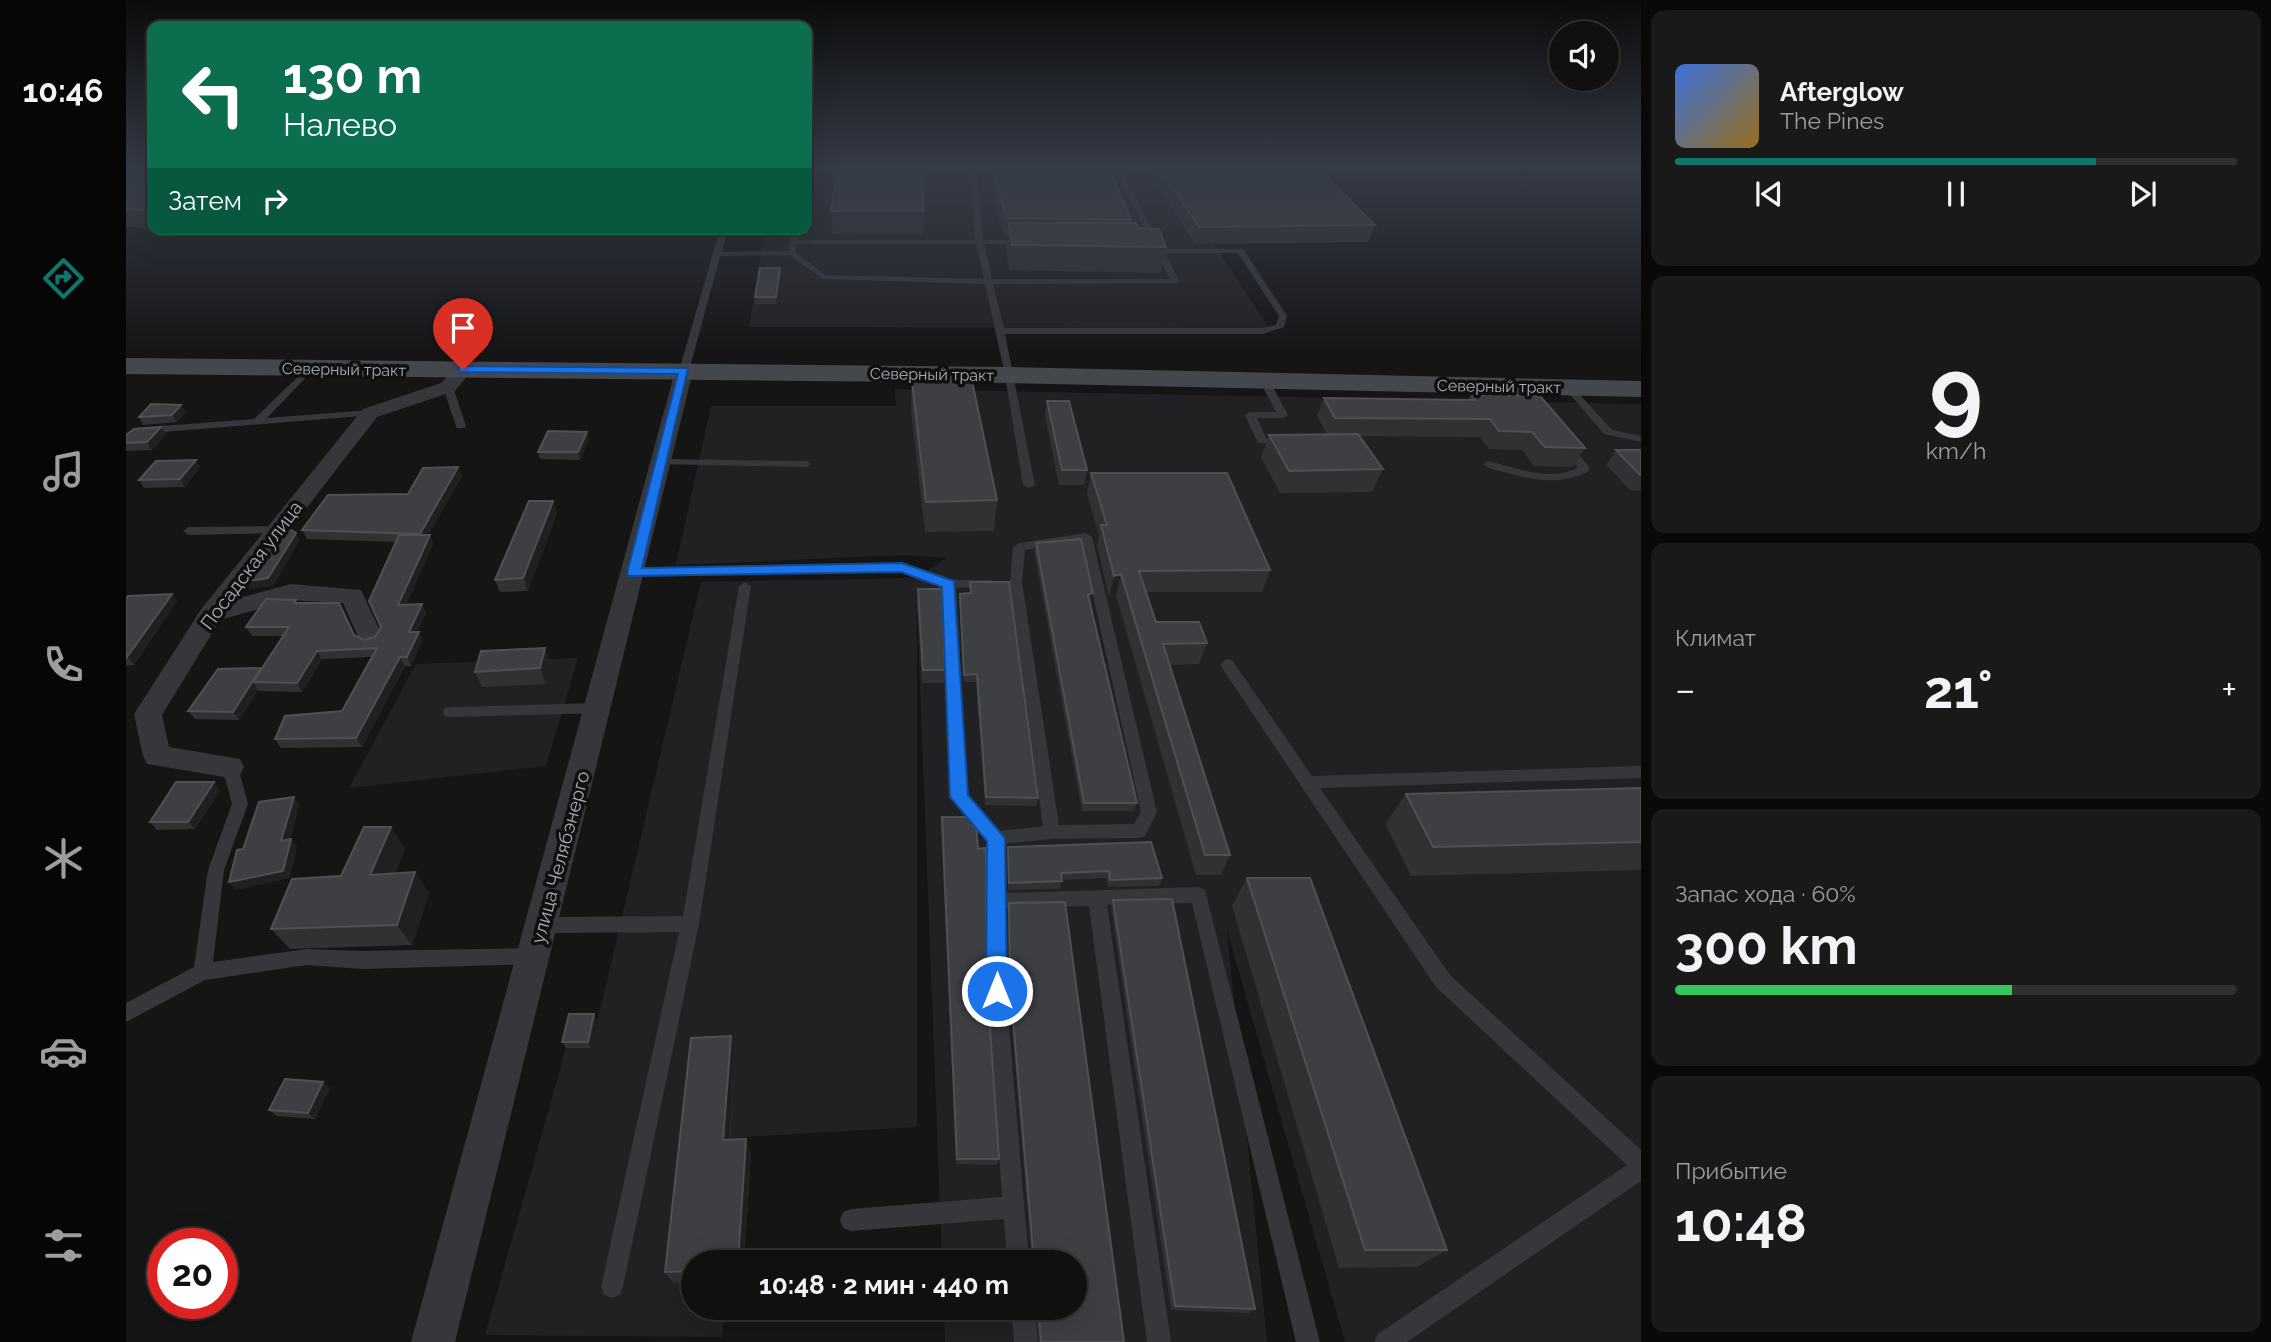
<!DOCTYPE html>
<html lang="ru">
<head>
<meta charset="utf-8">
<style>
  body { margin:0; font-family:Raleway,sans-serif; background:#191919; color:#f1f3f6; height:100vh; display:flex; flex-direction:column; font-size:26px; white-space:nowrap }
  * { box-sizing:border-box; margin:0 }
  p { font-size:23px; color:#9c9d9f }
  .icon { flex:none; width:38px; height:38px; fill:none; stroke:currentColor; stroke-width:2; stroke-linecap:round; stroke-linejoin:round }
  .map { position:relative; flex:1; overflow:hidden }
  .sheet { display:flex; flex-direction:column; gap:10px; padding:10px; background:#090909; width:630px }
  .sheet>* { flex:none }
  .guide { position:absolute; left:21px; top:21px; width:665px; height:214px; border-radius:14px; box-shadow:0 7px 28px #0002,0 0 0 2px #303030; background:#0b6e4f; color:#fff; overflow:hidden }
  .tools { position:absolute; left:1423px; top:21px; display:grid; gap:14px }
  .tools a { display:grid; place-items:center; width:70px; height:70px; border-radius:50%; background:#101010; box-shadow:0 7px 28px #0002,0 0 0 2px #303030; font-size:35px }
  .speed { position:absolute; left:21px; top:1228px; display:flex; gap:14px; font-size:35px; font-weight:700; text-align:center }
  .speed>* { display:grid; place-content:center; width:91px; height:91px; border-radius:50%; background:#101010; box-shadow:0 7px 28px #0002,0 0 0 2px #303030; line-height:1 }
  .speed .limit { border:10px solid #d22; background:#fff; color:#111 }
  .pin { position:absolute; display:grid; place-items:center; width:60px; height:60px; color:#fff; margin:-72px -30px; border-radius:50% 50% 50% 0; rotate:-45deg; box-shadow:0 0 7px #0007 }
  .pin .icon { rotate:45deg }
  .me { position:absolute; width:77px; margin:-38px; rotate:0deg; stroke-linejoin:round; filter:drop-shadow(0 0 5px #0008) }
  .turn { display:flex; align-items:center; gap:24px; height:147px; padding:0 21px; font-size:32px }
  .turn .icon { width:91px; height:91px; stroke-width:2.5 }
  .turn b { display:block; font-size:49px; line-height:60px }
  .then { display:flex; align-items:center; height:66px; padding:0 21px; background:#0003; gap:14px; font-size:26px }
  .big { font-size:52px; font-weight:700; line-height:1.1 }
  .sheet .tile { flex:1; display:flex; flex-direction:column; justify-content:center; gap:10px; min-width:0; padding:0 24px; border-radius:14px; background:#191919 }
  .sheet .dial { align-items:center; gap:0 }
  .dial b { font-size:91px; line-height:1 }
  .song { display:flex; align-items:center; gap:21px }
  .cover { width:84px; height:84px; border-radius:10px; background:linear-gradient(135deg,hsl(220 70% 55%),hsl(40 70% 35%)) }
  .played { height:7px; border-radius:4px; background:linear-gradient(90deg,#0f766e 75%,#303030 75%) }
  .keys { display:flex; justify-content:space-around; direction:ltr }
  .heat { display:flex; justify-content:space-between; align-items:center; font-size:38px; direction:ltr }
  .charge { height:10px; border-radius:5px; background:linear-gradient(90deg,#34c759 60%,#303030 0) }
  .trip { position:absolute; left:555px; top:1250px; width:406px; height:70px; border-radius:35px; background:#101010; box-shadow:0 7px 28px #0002,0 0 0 2px #303030; font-weight:700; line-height:70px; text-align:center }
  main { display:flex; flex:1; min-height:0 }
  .tabs { display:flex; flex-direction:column; width:126px; justify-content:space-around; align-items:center; background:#060606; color:#9c9d9f }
  .tabs .icon { width:49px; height:49px }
  .tabs .active { color:#0f766e }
  .tabs b { font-size:32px; color:#f1f3f6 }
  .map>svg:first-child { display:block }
  .built { fill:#212123 }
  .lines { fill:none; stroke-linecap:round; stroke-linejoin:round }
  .service { fill:#36373b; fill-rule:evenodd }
  .minor { fill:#36373b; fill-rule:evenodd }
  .secondary { fill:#44474b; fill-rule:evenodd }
  .wall { fill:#313134 }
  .shaded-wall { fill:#202022 }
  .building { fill:#3e3f42; stroke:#4e5054; stroke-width:2 }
  .route { fill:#1a73e8; stroke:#114b97; stroke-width:2 }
  .labels { text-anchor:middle; stroke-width:7; stroke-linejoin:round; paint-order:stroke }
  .far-street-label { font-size:16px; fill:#a7aeb6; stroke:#101011 }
  .street-label { font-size:19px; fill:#a7aeb6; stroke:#101011 }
</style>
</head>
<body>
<main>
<nav class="tabs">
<b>10:46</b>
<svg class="icon active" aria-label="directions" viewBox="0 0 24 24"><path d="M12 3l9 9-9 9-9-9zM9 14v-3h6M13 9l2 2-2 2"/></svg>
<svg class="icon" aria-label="music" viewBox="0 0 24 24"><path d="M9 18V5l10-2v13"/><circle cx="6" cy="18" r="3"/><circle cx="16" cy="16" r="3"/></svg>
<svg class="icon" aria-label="phone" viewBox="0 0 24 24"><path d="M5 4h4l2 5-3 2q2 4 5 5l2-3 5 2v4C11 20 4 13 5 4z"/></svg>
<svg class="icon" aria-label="climate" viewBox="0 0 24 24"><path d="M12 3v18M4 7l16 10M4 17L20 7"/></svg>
<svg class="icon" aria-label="car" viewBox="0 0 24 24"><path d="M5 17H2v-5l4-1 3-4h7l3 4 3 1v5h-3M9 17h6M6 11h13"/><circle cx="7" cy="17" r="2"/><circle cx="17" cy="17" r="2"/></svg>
<svg class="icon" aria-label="filters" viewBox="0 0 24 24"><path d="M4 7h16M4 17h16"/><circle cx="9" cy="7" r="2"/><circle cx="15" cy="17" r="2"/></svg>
</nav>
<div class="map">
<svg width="1515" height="1342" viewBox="0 0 1515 1342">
  <rect width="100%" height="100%" fill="#151516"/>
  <!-- built -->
  <path class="built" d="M681 166H1037L1143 328 623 327 639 229H681Z
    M769 389 1515 404V1342H1219L1101 930 1141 1342H819L818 1307H948V1262H816L791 606V1127L617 1137 604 1262H567V1307H599L596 1337 359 1335 440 1048H465L575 582 790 578 820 558 778 555 550 565 585 406H770Z
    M452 658 420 766 223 788 290 664Z"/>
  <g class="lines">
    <!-- service -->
    <path class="service" d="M684 166H690L685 192 681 194Z
      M844 166H850L857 240H898L902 242 898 244H858L866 279H1044L987 166H994L1036 249H1117L1161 316 1158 327 1137 334H879L909 485 903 488 897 485 879 375 859 284 697 279 663 255 594 256 563 371 555 373 553 371 594 229H602L596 252 662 251 667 229H675L672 240H849ZM671 244H850L858 279 699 275 669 252ZM1039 253H1112L1153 316 1150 325 1137 328H878L867 284 1052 283 1053 281Z
      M184 365 189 368 187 370 141 418 244 410 249 413 248 415 12 434 0 443V434L9 428 128 419Z
      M1139 379 1144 382 1162 415 1157 418H1131L1140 438 1162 440V444L1132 443 1119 415 1124 412H1150L1134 382Z
      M319 385 327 387 340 426 339 428H331L330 426 317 387Z
      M1440 386H1446L1486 430 1515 436V442L1478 434 1440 390Z
      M1440 442 1444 443 1463 467V471C1436 485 1410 481 1382 473 1373 471 1363 469 1357 464L1362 461C1391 468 1423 482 1452 468L1435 445Z
      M535 459 680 461 685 464 680 467 531 464 530 462Z
      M150 526 154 527V533L63 535 57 531 63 527Z
      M960 533 966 537 1031 812 1019 836 1013 838 926 839 878 844 879 893 1073 887 1079 890 1194 1342H1170L1066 903 981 905 1045 1342H1021L963 906 879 908 880 991 903 1262H881L878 1219 725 1231 717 1228 714 1220 717 1212 725 1209 876 1197 862 991V840L825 797 817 586 775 572 508 577 502 573 508 569 776 564 824 580H865L867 583 861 587 830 588 841 795 874 831 917 826 884 582 887 547 893 543ZM955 541 1015 812 1008 824 933 825 896 582 899 550Z
      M619 582 625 586 573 924 497 1287 494 1295 486 1298 478 1295 475 1287 553 932 417 933 411 931 408 925 411 919 417 917 557 916 613 586Z
      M1101 659 1106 660 1186 776 1515 766V778L1194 788 1324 975 1515 1150V1181L1281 1342H1248L1252 1334 1501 1165 1310 987 1096 668 1094 664Z
      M473 703 478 704 480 708 478 712 473 713 324 717 319 716 317 712 319 708 324 707Z
      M104 761 109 763 112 767 122 804 98 870 87 962 181 949 236 951 407 948 413 950 416 956 413 962 407 964 236 969 181 965 79 980 0 1022V1003L68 967 82 870 106 804 96 767 99 763Z
      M885 1307H909L912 1342H888Z"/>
    <!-- minor -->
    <path class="minor" d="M337 365 346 370 329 391 251 417 110 599 165 584 235 590 257 637 253 643 244 646 235 643 217 603 165 600 94 620 36 715 43 747 114 759 118 767 114 775 104 778 21 764 17 756 8 714 76 608 237 409 315 383 331 366Z
      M558 366 567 371 329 1342H285L549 371Z"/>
    <!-- secondary -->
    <path class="secondary" d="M0 358 884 367 1515 381V397L884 383 0 374Z"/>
  </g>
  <!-- wall -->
  <path class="wall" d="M0 166H26V228L0 227Z
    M864 166H982L1005 220 1004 223 1040 247 1035 273 883 270 880 248 881 237H879L872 216Z
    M1019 166H1190L1249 225 1242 242 1069 244Z
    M705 211H798L797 235 706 234Z
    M654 268 655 274 651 304H630L629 297Z
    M786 382 871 500 868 531 799 532 785 411Z
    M1345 394 1459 448 1447 467 1408 466 1396 450 1363 449 1354 437 1233 436 1257 469 1246 492 1154 493 1135 458 1143 435H1201L1191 416 1198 398 1342 400Z
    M921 401 961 470 958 485H933L919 415Z
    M55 405 60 412 51 422 17 425 13 417Z
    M35 427 40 434 26 450 0 451V443Z
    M463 439 454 460 414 459 412 452Z
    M1490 450H1515V491L1504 490 1480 465Z
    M70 460 74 467 59 487 18 488 13 480Z
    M332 467 336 476 302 535H304L307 544 280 604H296L300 613 291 632 297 640 285 666H279L236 747 155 748 149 739 216 711 246 657 196 659 176 692 133 691 132 690 113 720 69 719 62 711 135 668 158 636H126L120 627 172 603H213L229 636 238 640 249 637 255 627 270 542 181 539 176 530 282 494Z
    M965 473 1144 570 1136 592H1020L1030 622 1081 643 1073 664 1043 665 1104 855 1095 875H1070L990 595 983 597 971 546 973 535 961 494Z
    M431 513 402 591 374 592 369 580Z
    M910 543 967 593 966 601 964 602 1011 803 1008 811H956L908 551Z
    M844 582 912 798 910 806 859 805 850 682H838L833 601 834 594 844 593Z
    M792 589 819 670 818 683H796L791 602Z
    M46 594 51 601 8 665 0 666V598Z
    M419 648 425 664 420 684 356 687 349 672Z
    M1515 788V870L1285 876 1259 824 1280 794Z
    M94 790 69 829 31 830 24 822Z
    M816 817 873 1159 871 1165 830 1164 815 825Z
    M265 827 279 849 269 873 303 893 286 945 164 949 145 929 215 876Z
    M882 847 1036 878 1033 886 982 887 980 878 936 880 934 889 882 890 881 855Z
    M1121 878 1321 1250 1291 1267 1213 1268 1106 906Z
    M987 900 1129 1309 1123 1313 1045 1310 985 908Z
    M883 903 998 1342H913L910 1307H948V1262H906L883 991 882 911Z
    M468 1014 471 1021 465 1048H440L436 1042Z
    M605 1036 610 1053 604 1140 620 1139 625 1154 618 1262H567V1282L547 1283 539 1272Z
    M197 1082 204 1088 189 1119 151 1116 143 1110Z"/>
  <!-- shaded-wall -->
  <path class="shaded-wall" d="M654 268 655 274 651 304 650 297Z
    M55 405 60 412 51 422 46 415Z
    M35 427 40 434 26 450 21 442Z
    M461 432 463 439 454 460 452 452Z
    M70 460 74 467 59 487 54 479Z
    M332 467 336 476 298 543 294 534Z
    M427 501 431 513 402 591 397 578Z
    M170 533 174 540 147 586 121 590 116 582Z
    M304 535 307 544 277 613 272 605Z
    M995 574 990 595 983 597 988 576Z
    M967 593 966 601 960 602 962 595Z
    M46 594 51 601 8 665 1 657Z
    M296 604 300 613 287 640 283 632Z
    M293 632 297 640 285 666 281 657Z
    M419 648 425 664 420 684 414 668Z
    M191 651 196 659 176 692 171 683Z
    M274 657 279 666 236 747 230 738Z
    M135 668 127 682 132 690 113 720 107 712Z
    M88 782 94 790 69 829 62 822Z
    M168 797 174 805 161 849 155 841Z
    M265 827 279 849 259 895 244 875Z
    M165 839 171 847 164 878 110 890 103 882Z
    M289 872 303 893 286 945 271 925Z
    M468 1014 471 1021 465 1048 462 1042Z
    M605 1036 610 1053 602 1154 597 1140Z
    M197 1082 204 1088 189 1119 182 1113Z
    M620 1139 625 1154 618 1262H612Z"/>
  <!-- building -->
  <path class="building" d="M0 166H26V210L0 209Z
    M712 166H796L798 211H705Z
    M868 166H982L1005 220 881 218 874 198Z
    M1032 166H1190L1249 225 1073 227Z
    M883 223H1010L1012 228 1033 229 1040 247 886 245Z
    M634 268H654L650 297H629Z
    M846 381 871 500 800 502 786 382Z
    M1345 394 1414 396 1459 448 1419 447 1406 432 1373 431 1364 419 1209 418 1198 398 1349 400Z
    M921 401H943L961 470H936Z
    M25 404 55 405 46 415 13 417Z
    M35 427 21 442 0 443V435L8 429Z
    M422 431 461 432 452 452H412Z
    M1232 434 1257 469 1163 471 1143 435Z
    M1490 450H1515V475H1514Z
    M70 460 54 479 13 480 30 461Z
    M332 467 294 534 176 530 202 495 282 494 297 468Z
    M965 473H1101L1144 570 1013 571 1030 622H1073L1081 643 1037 644 1104 855H1079L995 574 988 576 975 525H981Z
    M403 501H427L397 578 369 580Z
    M159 526 170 533 142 578 116 582Z
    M273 535H304L272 605 296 604 283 632H293L281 657H274L230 738 149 739 159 716 216 711 251 648 191 651 171 683 127 682 163 627H120L140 599 170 600 168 603H213L228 635 238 640 249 637 255 627 243 601Z
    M955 539 967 593 962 595 1011 803H958L910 543Z
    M844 582H883L912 798 860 797 851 674 838 675 834 594 845 593Z
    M792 589H816L819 670H797Z
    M46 594 1 657 0 658V598L2 596Z
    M419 648 414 668 349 672 355 651Z
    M135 668 107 712 62 711 92 669Z
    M50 782H88L62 822H24Z
    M1515 788V842L1307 847 1280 794Z
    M168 797 155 841 165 839 157 871 103 882 111 850 117 849 133 802Z
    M816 817H846L850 822 852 849 860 848 861 984 873 1159H831Z
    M238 827H265L244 875 289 872 271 925 145 929 166 879 215 876Z
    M1025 842 1036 878 984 880 983 871 935 873 936 881 883 883 882 847Z
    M1121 878H1184L1321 1250H1239Z
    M1046 899 1129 1309 1049 1306 987 900Z
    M939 902 998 1342H915L912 1307H948V1262H908L884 984 883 903Z
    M443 1014H468L462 1042H436Z
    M605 1036 597 1140 620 1139 612 1262H567V1271L539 1272 565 1038Z
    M159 1079 197 1082 182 1113 143 1110Z"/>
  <!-- sky -->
  <linearGradient id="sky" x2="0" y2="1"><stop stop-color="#0c0c0c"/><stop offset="0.47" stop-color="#353b47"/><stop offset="1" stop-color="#353b47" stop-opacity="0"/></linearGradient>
  <rect width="1515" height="354" fill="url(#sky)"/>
  <!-- route -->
  <path class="route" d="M337 366 562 368 516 568 776 563 828 581 842 795 879 838 881 991 878 998 871 1001 863 998 860 991 861 841 824 797 816 587 775 572 503 576 501 573 552 374 333 372V367Z"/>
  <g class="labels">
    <!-- far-street labels -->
    <g class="far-street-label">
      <text transform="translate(218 369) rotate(1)" y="6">Северный тракт</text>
      <text transform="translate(806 374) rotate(1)" y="6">Северный тракт</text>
      <text transform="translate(1373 386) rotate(1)" y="6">Северный тракт</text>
    </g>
    <!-- street labels -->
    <g class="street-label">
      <text transform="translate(125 565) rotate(-53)" y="7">Посадская улица</text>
      <text transform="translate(434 857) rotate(-75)" y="7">улица Челябэнерго</text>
    </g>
  </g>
</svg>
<div class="tools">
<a><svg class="icon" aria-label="sound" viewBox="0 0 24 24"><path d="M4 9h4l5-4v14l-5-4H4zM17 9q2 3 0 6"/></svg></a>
</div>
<div class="speed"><div class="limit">20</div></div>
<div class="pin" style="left:337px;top:370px;background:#d93025"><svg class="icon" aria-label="arrive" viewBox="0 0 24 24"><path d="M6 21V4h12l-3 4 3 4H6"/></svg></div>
<svg class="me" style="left:871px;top:991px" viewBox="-20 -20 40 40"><circle r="17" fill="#1a73e8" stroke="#fff" stroke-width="3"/><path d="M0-11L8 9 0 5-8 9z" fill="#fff"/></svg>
<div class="trip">10:48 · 2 мин · 440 m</div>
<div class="guide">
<div class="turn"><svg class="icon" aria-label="left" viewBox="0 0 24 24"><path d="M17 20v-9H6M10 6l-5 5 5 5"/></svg><div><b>130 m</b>Налево</div></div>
<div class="then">Затем<svg class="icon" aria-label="right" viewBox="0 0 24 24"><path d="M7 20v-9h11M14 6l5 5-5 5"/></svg></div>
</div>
</div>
<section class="sheet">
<div class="tile">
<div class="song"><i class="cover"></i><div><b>Afterglow</b><p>The Pines</p></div></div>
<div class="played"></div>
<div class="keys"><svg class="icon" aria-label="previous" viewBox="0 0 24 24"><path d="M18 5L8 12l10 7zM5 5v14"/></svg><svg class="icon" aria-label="pause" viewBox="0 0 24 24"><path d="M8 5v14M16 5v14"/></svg><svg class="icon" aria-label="next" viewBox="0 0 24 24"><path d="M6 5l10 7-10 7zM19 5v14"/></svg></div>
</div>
<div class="tile dial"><b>9</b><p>km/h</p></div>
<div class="tile"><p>Климат</p>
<div class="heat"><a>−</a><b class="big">21°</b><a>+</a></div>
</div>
<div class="tile"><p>Запас хода · 60%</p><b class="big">300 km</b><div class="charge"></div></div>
<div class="tile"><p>Прибытие</p><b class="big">10:48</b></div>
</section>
</main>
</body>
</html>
